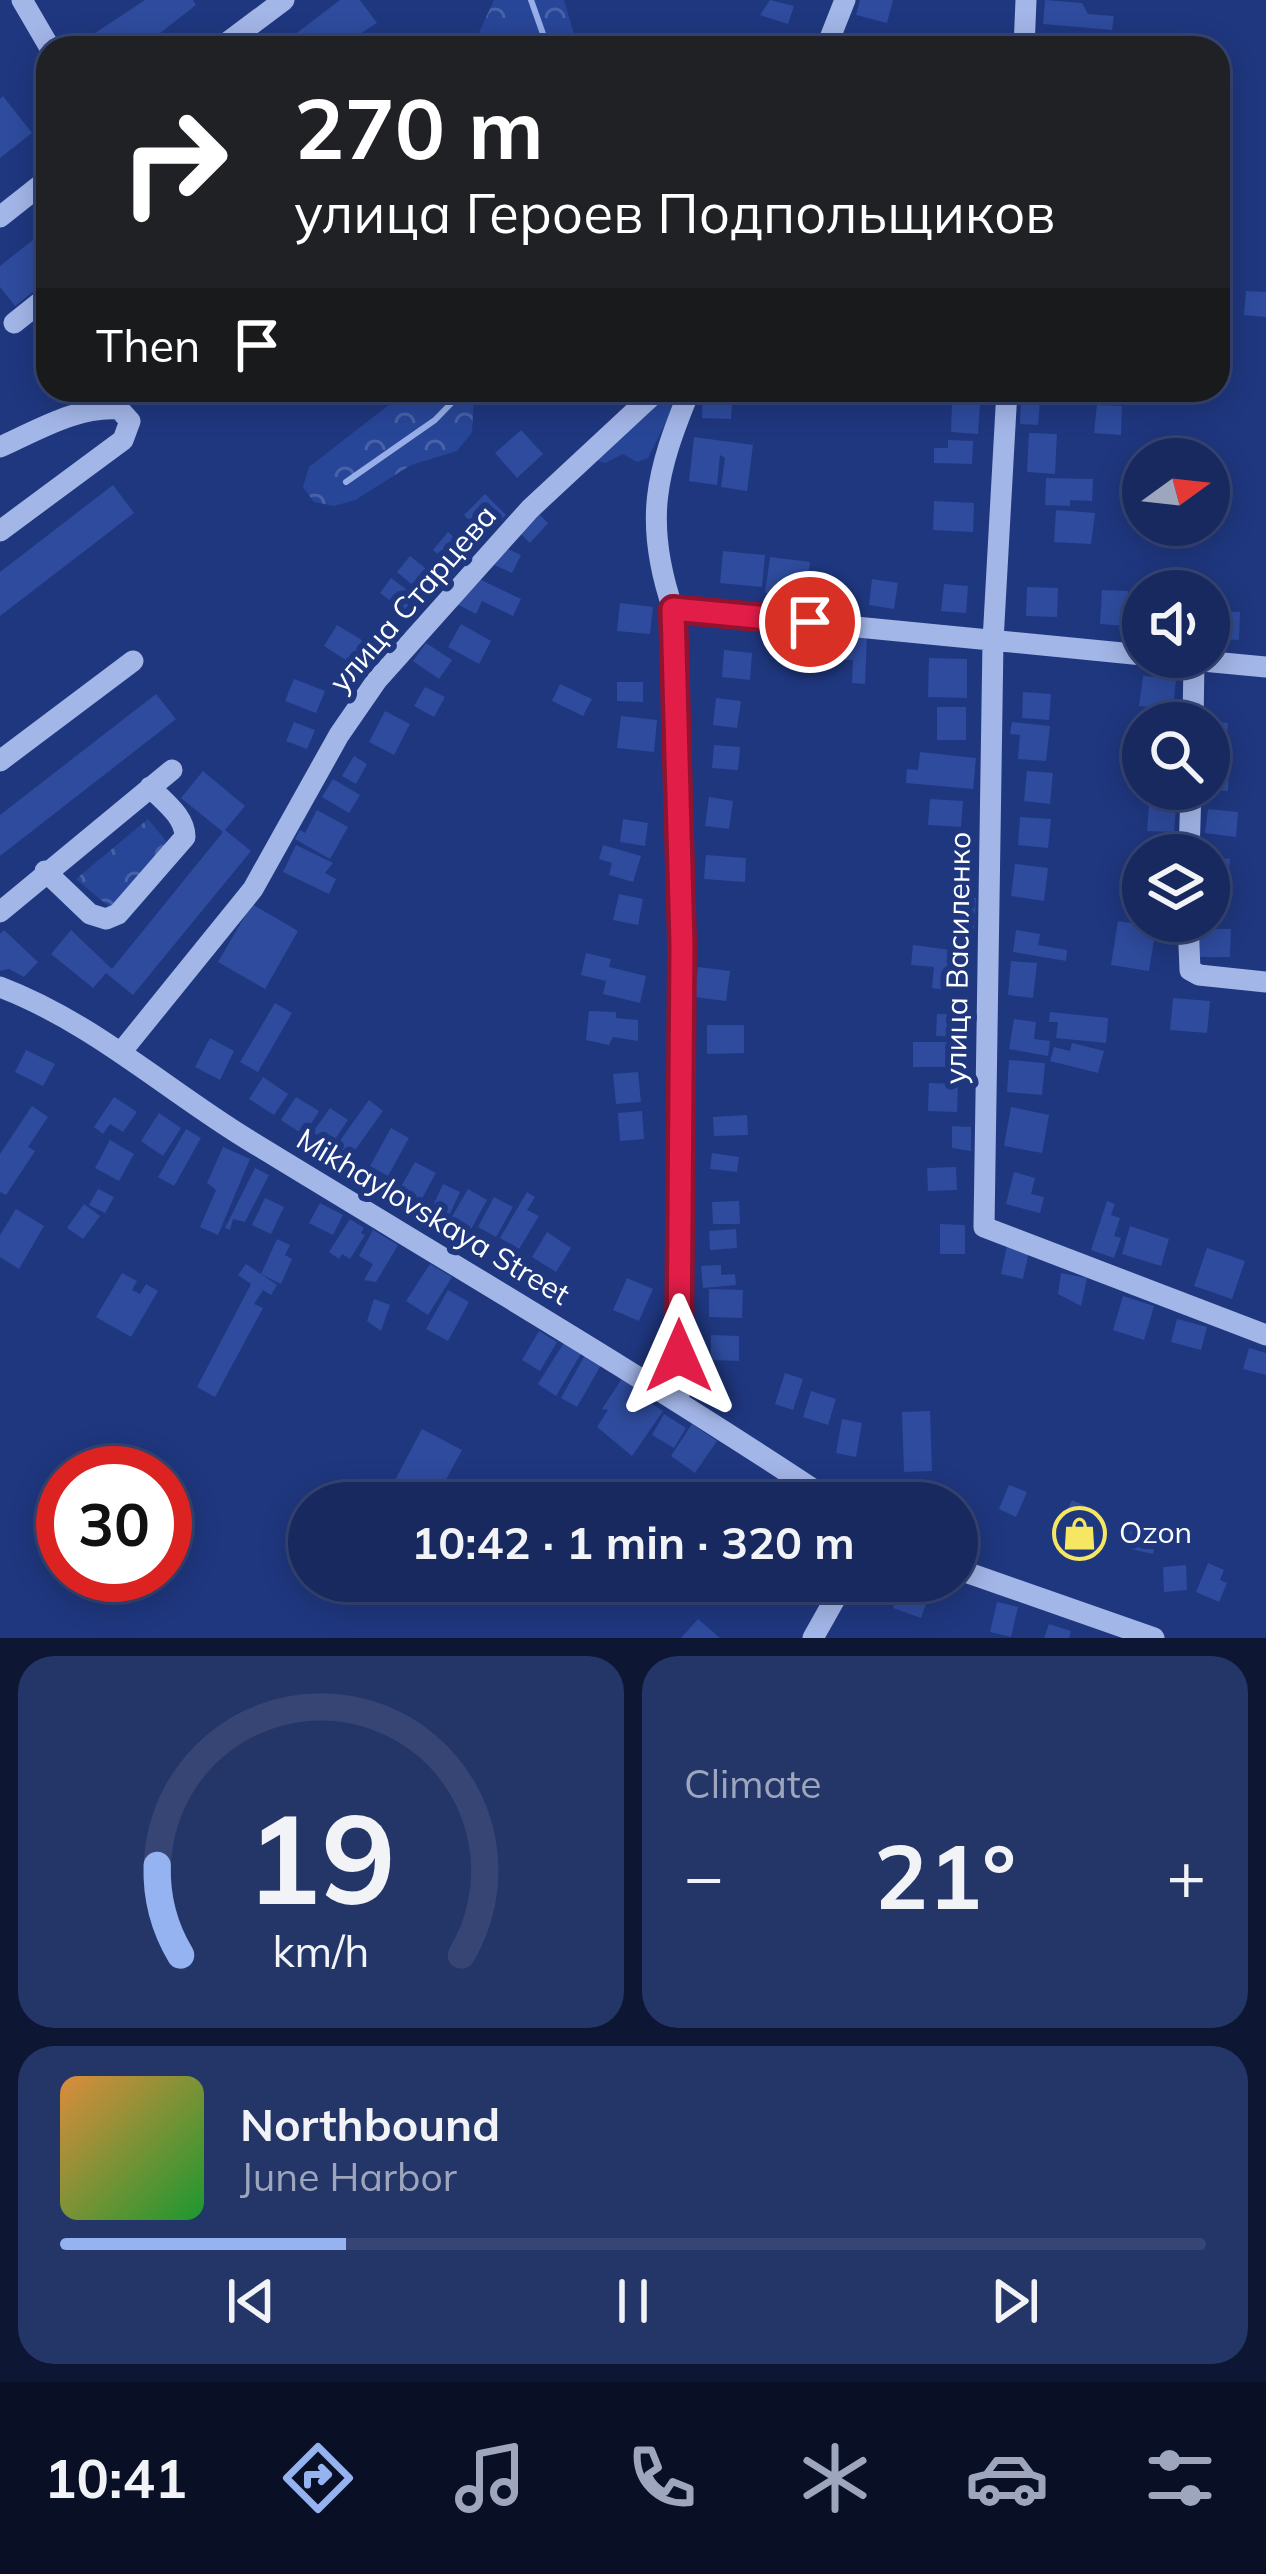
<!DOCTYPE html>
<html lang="en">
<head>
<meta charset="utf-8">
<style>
  body { margin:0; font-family:Mulish,sans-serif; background:#243568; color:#f1f3f6; height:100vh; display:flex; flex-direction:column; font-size:45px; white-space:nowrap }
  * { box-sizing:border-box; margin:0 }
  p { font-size:39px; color:#9ea6bd }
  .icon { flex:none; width:66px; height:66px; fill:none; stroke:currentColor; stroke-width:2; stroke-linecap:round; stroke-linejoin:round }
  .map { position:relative; height:1638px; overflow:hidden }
  .side { display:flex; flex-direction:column; gap:18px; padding:18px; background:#0d1734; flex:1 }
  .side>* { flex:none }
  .top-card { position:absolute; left:36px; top:36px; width:1194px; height:366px; border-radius:36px; box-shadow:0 6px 30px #0003,0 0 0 3px #364574; background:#202124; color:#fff; overflow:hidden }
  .needle { width:78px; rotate:75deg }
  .fabs { position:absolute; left:1122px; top:438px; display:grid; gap:24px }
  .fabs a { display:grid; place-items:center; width:108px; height:108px; border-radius:50%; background:#17295f; box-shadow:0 6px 30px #0003,0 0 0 3px #364574; font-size:60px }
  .speed { position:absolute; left:36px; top:1446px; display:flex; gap:24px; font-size:60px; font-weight:700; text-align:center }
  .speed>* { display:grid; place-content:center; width:156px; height:156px; border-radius:50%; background:#17295f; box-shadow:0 6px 30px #0003,0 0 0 3px #364574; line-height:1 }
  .speed .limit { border:18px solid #d22; background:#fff; color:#111 }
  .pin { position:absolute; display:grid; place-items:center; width:102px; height:102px; color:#fff; margin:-51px; border:6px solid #fff; border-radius:50%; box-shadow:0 3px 12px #0007 }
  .me { position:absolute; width:132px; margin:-66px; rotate:0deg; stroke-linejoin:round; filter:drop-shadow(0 0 9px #0008) }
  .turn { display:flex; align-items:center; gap:42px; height:252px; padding:0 60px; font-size:54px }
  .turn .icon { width:156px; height:156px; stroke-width:2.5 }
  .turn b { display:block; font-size:84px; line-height:102px }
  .then { display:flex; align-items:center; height:114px; padding:0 60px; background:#0003; gap:24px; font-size:45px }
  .big { font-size:90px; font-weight:700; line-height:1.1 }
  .side .card { flex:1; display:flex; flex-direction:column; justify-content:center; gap:18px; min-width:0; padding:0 42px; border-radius:36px; background:#243568 }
  .side .dial { align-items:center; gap:0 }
  .dial svg { height:312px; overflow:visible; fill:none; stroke:#364574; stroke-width:7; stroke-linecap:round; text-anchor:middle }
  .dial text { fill:#f1f3f6; stroke:none }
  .song { display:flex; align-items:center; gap:36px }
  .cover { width:144px; height:144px; border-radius:18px; background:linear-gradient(135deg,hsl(30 70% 55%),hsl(130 70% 35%)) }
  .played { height:12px; border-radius:6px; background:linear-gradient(90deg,#95b2f1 25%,#364574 25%) }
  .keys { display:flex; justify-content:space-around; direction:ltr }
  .heat { display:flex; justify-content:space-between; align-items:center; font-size:66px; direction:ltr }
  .side .tiles { flex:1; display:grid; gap:18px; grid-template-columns:1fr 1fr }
  .card:last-child { grid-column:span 2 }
  .trip { position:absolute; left:288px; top:1482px; width:690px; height:120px; border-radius:60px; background:#17295f; box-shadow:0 6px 30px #0003,0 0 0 3px #364574; font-weight:700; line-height:120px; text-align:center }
  .tab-bar { display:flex; height:192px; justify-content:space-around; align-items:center; background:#091026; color:#9ea6bd }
  .tab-bar .icon { width:84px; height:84px }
  .tab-bar .selected { color:#95b2f1 }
  .tab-bar b { font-size:54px; color:#f1f3f6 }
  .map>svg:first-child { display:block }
  .green { fill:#284698 }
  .forest { fill:url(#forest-crowns) }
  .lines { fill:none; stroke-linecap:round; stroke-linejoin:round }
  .stream { stroke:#97aee9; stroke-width:6 }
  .building { fill:#2e4b9d }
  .minor { stroke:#a3b6e8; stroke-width:21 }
  .route-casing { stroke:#92132f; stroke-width:30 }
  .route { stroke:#e11d48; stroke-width:21 }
  .labels { text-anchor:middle; stroke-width:12; stroke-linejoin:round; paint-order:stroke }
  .street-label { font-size:30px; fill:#fff; stroke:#1f377f }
  .poi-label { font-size:30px; fill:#fff; stroke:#1f377f; text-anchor:start }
</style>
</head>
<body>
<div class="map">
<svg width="1266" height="1638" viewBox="0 0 1266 1638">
  <defs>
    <pattern id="forest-crowns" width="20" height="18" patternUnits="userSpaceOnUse" patternTransform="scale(3)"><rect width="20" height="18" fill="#284698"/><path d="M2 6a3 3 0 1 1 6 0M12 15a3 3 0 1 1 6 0" fill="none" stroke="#4862a7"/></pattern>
  </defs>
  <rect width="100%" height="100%" fill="#1f377f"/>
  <!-- green -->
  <path class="green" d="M666 390H682L648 458 637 462 623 454 605 463 599 461 597 458Z"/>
  <!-- forest -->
  <path class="forest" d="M494 0H564L578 48H472Z
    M408 390H478L474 394 472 432 457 451 411 465 355 500 334 506 314 502 303 487 309 467Z
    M148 819 170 846 112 909 76 879Z"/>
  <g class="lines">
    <!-- stream -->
    <path class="stream" d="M531 0 548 48
      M346 482 435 420 464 390"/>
  </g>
  <!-- building -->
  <path class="building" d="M145 0H193L196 5 141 48H101L92 35Z
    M340 0H360L377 23 338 48H277Z
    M770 0 794 6 788 24 760 15Z
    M860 0H893L887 23 856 15Z
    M1045 0 1082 3 1088 14 1114 16 1112 30 1043 24Z
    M759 35 781 41 779 48H755Z
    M1043 35 1068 36V48H1043Z
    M3 96 32 133 0 158V99Z
    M48 228V280L15 306 0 287V266Z
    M1246 291 1266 292V317L1244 315Z
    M703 390H733L731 419 702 418Z
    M1021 400 1040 401 1038 425 1020 424Z
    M952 403 980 404 978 434 951 432Z
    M1097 405 1122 406 1121 435 1094 433Z
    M521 430 543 454 517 478 495 453Z
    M1029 433 1057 434 1055 474 1027 472Z
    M694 437 753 445 747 491 721 487 725 458 720 455 717 485 689 481Z
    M948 440 973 441 972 464 934 463V448H948Z
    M1046 478 1093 479 1092 501 1070 500V506L1045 505Z
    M113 485 134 513 0 616V572Z
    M485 494 506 515 484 536 464 515Z
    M934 501 974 503 973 532 933 530Z
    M1056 510 1095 513 1091 544 1054 542Z
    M538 513 548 523 530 543 520 533Z
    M448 532 469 550 454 568 433 550Z
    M503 547 521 555 512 573 494 565Z
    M723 551 765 555 762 587 720 583Z
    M410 556 434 575 421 592 397 572Z
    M770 557 810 562 806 592 782 589 781 595 765 593Z
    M475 577 521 599 513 616 482 601 476 614 453 602Z
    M391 578 415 596 404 611 380 593Z
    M872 579 898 583 894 609 869 605Z
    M944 584 968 586 966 613 941 611Z
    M1027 587 1058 588 1057 617 1026 616Z
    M1102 590 1128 591 1126 626 1100 624Z
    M620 603 653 607 650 634 617 631Z
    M1211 611 1240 612 1239 640 1210 638Z
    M461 624 491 641 479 664 448 647Z
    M337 625 365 642 352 664 324 646Z
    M845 634 867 635 865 684 852 683 853 660H844Z
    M426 643 452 660 439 679 413 661Z
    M724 650 752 653 750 680 722 677Z
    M929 658 967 659V698L928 697Z
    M1143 676 1176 679 1173 709 1139 706Z
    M294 679 325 691 316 713 285 701Z
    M617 682H643V702L617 701Z
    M560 684 592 699 583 716 552 701Z
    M425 687 445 697 434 717 414 706Z
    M1023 692 1051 694 1049 720 1022 718Z
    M156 694 176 719 0 856V815Z
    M716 698 741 701 737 728 713 725Z
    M937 707H966V740H937Z
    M385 711 410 724 394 755 369 742Z
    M621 716 657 720 654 752 617 748Z
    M1209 721 1228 723 1225 754 1209 752Z
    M294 722 315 730 307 749 286 741Z
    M1012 722 1050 726 1046 761 1018 759 1020 735 1010 734Z
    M714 745 740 747 738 770 712 768Z
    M920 752 976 758 973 789 906 783 907 769 918 770Z
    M354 756 367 764 356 784 342 776Z
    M1209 763 1229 764 1228 791 1209 790Z
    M203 771 245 806 225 830 251 851 133 995 106 973 93 988 51 954 71 930 112 969 223 832 181 798Z
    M1027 771 1053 773 1050 804 1024 801Z
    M333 779 360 795 349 813 322 797Z
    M709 797 733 801 729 829 705 826Z
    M930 799 963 801 961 827 928 825Z
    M1149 805 1176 807 1174 832 1147 831Z
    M1208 809 1238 812 1236 837 1205 833Z
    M317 810 348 827 330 859 295 839 300 830 305 833Z
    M1020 817 1051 819 1048 848 1018 845Z
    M623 819 648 823 645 846 620 842Z
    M296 845 333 863 325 873 336 879 329 894 283 872Z
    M603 845 641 856 633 882 609 875 612 863 599 859Z
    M1139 846 1154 847V855H1143V877L1137 876Z
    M706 855 746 858 745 882 704 879Z
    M1209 857 1230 859 1228 882 1209 880Z
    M1015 864 1048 868 1044 901 1011 896Z
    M619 894 643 899 638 925 613 920Z
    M951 897 976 898 974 932 950 931Z
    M252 904 298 931 265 989 218 962Z
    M1118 921 1156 927 1149 971 1111 965Z
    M1198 929H1231L1230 957H1197Z
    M4 930 38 962 24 977 9 969 0 971V934Z
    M1016 930 1040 934 1038 945 1067 950 1066 961 1013 952Z
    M913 945 958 951 954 991 932 988 934 967 911 965Z
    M586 953 611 959 609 967 646 976 640 1003 603 994 606 981 581 975Z
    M1011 961 1037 963 1033 998 1008 995Z
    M698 967 730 971 726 1001 694 997Z
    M1173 998 1210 1001 1207 1033 1170 1030Z
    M275 1003 292 1013 258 1072 240 1062Z
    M589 1011 616 1012V1018L638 1020V1041L613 1037 609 1045 586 1040Z
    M1050 1012 1108 1018 1106 1043 1056 1038 1058 1022H1049Z
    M937 1014 966 1015 965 1037 936 1036Z
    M1014 1019 1036 1022 1034 1039 1050 1041 1048 1056 1009 1049Z
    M707 1025H744V1053L707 1054Z
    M210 1038 234 1051 220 1080 195 1067Z
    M913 1042H950V1067H913Z
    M1072 1043 1104 1051 1098 1073 1050 1061 1054 1047 1070 1051Z
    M26 1050 55 1064 43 1086 15 1072Z
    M1009 1060 1045 1063 1042 1095 1007 1092Z
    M638 1072 641 1102 616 1104 613 1074Z
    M263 1077 288 1094 274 1115 249 1099Z
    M929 1083 958 1084 957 1112 928 1111Z
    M114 1097 137 1112 123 1132 110 1124 103 1134 94 1127Z
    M296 1097 319 1111 304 1135 281 1120Z
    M369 1100 383 1111 348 1160 334 1149Z
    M32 1106 48 1117 28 1147 35 1151 6 1195 0 1192V1154Z
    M1011 1107 1049 1115 1042 1153 1004 1146Z
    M330 1108 348 1120 331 1145 313 1132Z
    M642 1111 644 1139 620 1141 618 1113Z
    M159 1113 181 1128 163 1156 141 1141Z
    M747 1115 748 1135 714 1136 713 1117Z
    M952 1126 971 1127V1151L952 1148Z
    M391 1128 409 1138 388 1176 370 1166Z
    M186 1129 201 1138 174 1186 158 1177Z
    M110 1140 134 1154 119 1181 95 1168Z
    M223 1147 250 1159 218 1235 200 1227 216 1190 207 1183Z
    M712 1153 739 1157 737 1172 710 1169Z
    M415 1162 436 1173 419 1204 398 1192Z
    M956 1167 957 1190 928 1191 927 1168Z
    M255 1168 269 1175 245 1222 233 1219 230 1230 225 1228Z
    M1014 1172 1035 1178 1031 1194 1044 1197 1040 1213 1006 1204Z
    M443 1184 460 1192 449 1216 432 1208Z
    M98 1189 114 1197 105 1213 89 1205Z
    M468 1189 487 1200 470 1231 450 1220Z
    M527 1192 535 1197 527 1210 539 1216 519 1249 500 1238Z
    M494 1197 513 1207 496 1237 478 1227Z
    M265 1198 284 1207 271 1234 252 1225Z
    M739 1201 740 1224H713L712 1202Z
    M1107 1201 1115 1204 1111 1215 1120 1218 1114 1236 1121 1238 1114 1258 1091 1250Z
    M320 1203 343 1215 333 1235 309 1223Z
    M84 1204 100 1216 83 1239 67 1228Z
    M16 1209 44 1226 19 1269 0 1257V1235Z
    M350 1219 364 1228 361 1233 365 1235 350 1259 342 1254 339 1259 329 1252Z
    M940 1224 965 1225V1254H940Z
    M1130 1226 1169 1239 1161 1266 1122 1254Z
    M736 1229 737 1248 710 1250 709 1231Z
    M373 1230 398 1245 376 1282 364 1280 373 1264 359 1256Z
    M547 1232 571 1248 556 1272 532 1257Z
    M277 1239 290 1245 285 1255 292 1259 281 1284 261 1274Z
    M1007 1246 1029 1251 1023 1279 1001 1274Z
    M1207 1248 1245 1261 1232 1299 1194 1286Z
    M246 1264 277 1285 271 1295 263 1290 254 1304 263 1308 215 1397 197 1387 251 1284 238 1275Z
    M430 1264 452 1277 428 1315 406 1301Z
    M721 1265V1275L735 1274 736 1285 703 1288 701 1266Z
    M122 1273 137 1281 132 1290 140 1294 146 1284 158 1291 131 1337 96 1317Z
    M1061 1273 1087 1278 1081 1306 1058 1294Z
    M627 1278 653 1289 639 1321 613 1310Z
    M709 1289 743 1290 742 1318 709 1317Z
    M448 1290 469 1302 448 1341 426 1329Z
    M1123 1296 1154 1306 1144 1340 1113 1330Z
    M374 1299 390 1305 381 1331 367 1321Z
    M1177 1319 1207 1327 1201 1350 1171 1342Z
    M539 1331 557 1342 540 1371 522 1360Z
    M711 1335 739 1336V1361L711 1360Z
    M565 1341 582 1352 556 1396 538 1384Z
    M1249 1348 1266 1353V1375L1243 1369Z
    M585 1355 601 1365 577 1407 561 1398Z
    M785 1373 803 1379 793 1410 775 1404Z
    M625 1374 643 1386 637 1394 663 1411 632 1456 597 1427 608 1410 602 1409Z
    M811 1391 836 1399 828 1425 803 1417Z
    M930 1411 932 1471 904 1472 902 1412Z
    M664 1414 686 1428 674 1448 652 1435Z
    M842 1419 862 1423 856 1457 836 1453Z
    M692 1424 717 1441 695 1473 671 1456Z
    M422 1429 462 1450 434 1502 419 1493 414 1503H392L385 1499Z
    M710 1480 731 1494 725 1503H695Z
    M1009 1485 1027 1492 1016 1517 999 1509Z
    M1072 1500 1099 1512 1084 1545 1057 1533Z
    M1132 1523 1158 1529 1153 1554 1126 1548Z
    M1208 1563 1224 1570 1220 1580 1227 1583 1219 1602 1196 1592Z
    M1186 1565 1187 1590 1164 1592 1163 1567Z
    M913 1581 933 1584 921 1618 893 1608 898 1593 907 1597Z
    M997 1602 1018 1607 1011 1637 990 1632Z
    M698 1619 720 1638H681Z
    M1049 1624 1071 1631 1069 1638H1044Z"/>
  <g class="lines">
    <!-- minor -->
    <path class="minor" d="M22 0 50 48
      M220 48 284 0
      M826 48 845 0
      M1024 48 1026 0
      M0 217 48 179
      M14 323 48 296
      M1007 390 993 641 984 1227 1266 1335
      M0 447C38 430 77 406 119 409L130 421 123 440 0 531
      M673 609 1143 655
      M1160 657 1266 667
      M1193 723 1194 660
      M0 761 133 661
      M1189 855 1191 789
      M45 871 90 914 106 919 118 914 185 837C185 816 164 802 150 787
      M0 912 172 770
      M1188 921 1190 970 1199 975 1266 982
      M0 987C92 1022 164 1088 247 1139 443 1259 642 1375 834 1503
      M122 1051 253 889 339 735 377 680 530 509 658 390
      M679 1402 682 943 673 609C643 521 656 472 690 390
      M957 1569 1154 1638
      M813 1638 845 1581"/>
  </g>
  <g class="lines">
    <defs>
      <path id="route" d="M679 1356 682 943 673 609 810 622"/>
    </defs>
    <!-- route casing -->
    <use href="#route" class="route-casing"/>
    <!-- route -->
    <use href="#route" class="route"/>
  </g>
  <!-- icons -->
  <defs>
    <symbol id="shop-ring" viewBox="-11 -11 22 22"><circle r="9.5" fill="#1f377f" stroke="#f6e763" stroke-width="1.5"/><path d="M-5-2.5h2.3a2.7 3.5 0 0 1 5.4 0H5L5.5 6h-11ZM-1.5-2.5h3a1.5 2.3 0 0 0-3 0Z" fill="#f6e763"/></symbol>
  </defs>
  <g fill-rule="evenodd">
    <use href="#shop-ring" x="1050" y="1504" width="59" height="59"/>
  </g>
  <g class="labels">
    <!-- street labels -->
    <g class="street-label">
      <text transform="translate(413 599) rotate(-49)" y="10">улица Старцева</text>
      <text transform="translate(958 958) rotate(-89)" y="10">улица Василенко</text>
      <text transform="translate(433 1217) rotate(31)" y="10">Mikhaylovskaya Street</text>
    </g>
    <!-- poi labels -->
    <g class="poi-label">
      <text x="1119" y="1543">Ozon</text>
    </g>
  </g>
</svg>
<div class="fabs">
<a><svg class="needle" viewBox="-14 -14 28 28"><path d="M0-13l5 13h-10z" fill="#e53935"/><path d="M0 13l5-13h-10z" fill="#9ea6bd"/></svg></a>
<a><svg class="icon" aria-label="sound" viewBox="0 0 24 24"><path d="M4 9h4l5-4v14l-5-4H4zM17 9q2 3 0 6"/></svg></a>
<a><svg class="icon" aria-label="search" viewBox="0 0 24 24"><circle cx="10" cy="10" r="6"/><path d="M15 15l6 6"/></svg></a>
<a><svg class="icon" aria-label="layers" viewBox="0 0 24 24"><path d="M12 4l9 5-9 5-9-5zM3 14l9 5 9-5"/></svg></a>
</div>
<div class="speed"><div class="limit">30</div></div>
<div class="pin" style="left:810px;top:622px;background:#d93025"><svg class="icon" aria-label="arrive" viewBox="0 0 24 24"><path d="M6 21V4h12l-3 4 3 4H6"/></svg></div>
<svg class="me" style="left:679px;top:1356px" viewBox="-20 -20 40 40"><path d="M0-17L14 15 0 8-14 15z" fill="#e11d48" stroke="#fff" stroke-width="4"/></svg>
<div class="trip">10:42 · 1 min · 320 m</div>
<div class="top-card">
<div class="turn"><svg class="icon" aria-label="right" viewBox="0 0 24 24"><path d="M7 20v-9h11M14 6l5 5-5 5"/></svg><div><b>270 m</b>улица Героев Подпольщиков</div></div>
<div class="then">Then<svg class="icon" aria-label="arrive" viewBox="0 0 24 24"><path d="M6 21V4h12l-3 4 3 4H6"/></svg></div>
</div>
</div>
<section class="side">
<div class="tiles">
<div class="card dial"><svg viewBox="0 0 100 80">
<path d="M14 69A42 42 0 1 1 86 69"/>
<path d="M14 69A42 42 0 0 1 8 46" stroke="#95b2f1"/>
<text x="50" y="56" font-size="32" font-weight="700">19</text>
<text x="50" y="72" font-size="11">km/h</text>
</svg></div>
<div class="card"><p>Climate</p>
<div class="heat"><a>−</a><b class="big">21°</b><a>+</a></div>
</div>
<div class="card">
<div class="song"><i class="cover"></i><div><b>Northbound</b><p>June Harbor</p></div></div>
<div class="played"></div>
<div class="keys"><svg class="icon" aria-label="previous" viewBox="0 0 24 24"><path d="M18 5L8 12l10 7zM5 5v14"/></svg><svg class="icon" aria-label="pause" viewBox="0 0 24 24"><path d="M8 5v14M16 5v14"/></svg><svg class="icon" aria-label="next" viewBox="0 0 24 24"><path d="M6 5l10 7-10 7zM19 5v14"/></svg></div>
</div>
</div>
</section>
<nav class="tab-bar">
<b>10:41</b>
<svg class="icon selected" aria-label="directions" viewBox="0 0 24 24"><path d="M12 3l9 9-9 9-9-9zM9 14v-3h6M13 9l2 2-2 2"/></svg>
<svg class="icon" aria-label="music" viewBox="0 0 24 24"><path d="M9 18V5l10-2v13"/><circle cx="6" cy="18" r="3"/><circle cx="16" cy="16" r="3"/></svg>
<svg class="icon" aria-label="phone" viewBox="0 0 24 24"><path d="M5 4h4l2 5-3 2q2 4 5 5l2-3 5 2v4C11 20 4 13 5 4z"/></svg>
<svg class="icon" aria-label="climate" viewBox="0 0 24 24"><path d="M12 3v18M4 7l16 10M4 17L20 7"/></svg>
<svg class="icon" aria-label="car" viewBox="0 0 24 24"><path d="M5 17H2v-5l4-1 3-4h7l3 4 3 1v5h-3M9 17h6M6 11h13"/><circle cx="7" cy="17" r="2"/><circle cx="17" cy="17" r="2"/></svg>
<svg class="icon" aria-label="filters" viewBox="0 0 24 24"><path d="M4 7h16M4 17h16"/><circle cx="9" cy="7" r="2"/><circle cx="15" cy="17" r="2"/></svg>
</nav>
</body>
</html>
